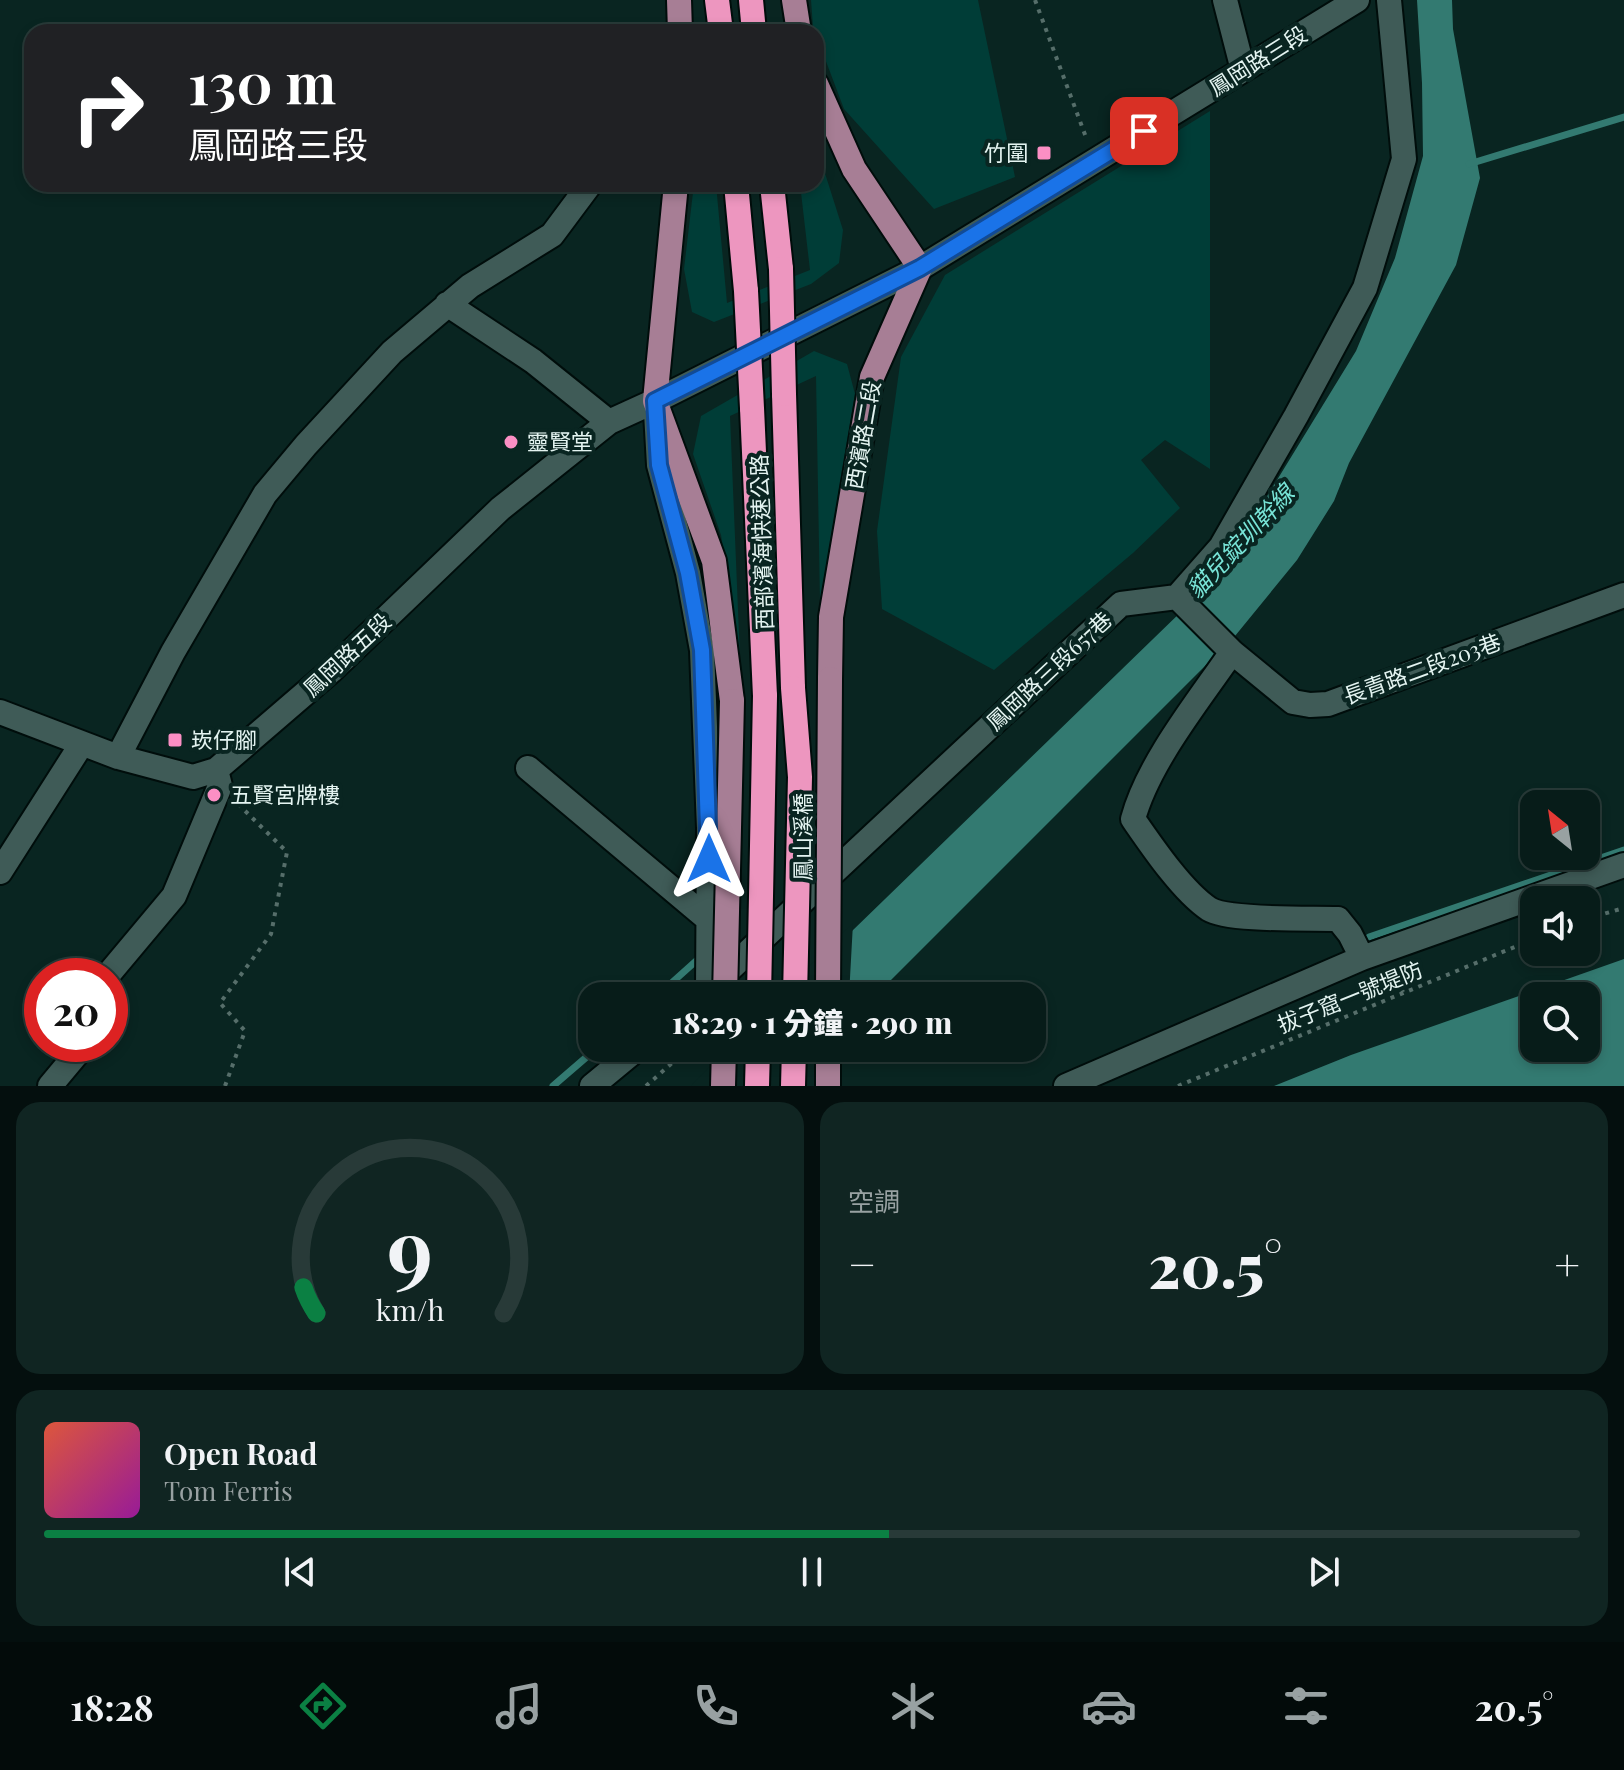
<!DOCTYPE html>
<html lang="zh-TW">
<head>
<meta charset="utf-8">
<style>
  body { margin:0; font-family:"Playfair Display","Noto Sans TC",serif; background:#102522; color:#f1f3f6; height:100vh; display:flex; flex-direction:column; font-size:30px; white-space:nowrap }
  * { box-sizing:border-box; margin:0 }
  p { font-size:26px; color:#98a1a2 }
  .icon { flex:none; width:44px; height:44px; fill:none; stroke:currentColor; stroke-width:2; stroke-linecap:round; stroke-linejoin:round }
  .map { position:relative; height:1086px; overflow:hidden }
  .drawer { display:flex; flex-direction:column; gap:16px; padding:16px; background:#040f0e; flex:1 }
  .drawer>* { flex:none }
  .banner { position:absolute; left:24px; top:24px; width:800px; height:168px; border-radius:24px; box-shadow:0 4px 12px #0003,0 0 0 2px #283a38; background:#202124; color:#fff; overflow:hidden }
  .needle { width:52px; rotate:330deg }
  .fabs { position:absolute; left:1520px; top:790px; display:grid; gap:16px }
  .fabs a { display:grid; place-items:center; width:80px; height:80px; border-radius:16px; background:#071c19; box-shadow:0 4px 12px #0003,0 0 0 2px #283a38; font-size:40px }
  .speed { position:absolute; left:24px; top:958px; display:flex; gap:16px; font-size:40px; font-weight:700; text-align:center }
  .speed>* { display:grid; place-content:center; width:104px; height:104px; border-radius:50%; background:#071c19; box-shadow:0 4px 12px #0003,0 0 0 2px #283a38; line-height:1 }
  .speed .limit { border:12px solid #d22; background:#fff; color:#111 }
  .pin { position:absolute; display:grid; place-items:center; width:68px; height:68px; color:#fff; margin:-34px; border-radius:16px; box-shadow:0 4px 12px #0006 }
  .me { position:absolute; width:88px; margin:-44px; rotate:0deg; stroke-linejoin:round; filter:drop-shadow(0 0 6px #0008) }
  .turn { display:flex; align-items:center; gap:28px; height:168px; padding:0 32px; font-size:36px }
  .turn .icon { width:104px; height:104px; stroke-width:2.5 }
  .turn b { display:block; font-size:56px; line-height:68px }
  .big { font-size:60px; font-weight:800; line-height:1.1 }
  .drawer .widget { flex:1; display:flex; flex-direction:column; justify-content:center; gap:12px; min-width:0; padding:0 28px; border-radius:24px; background:#102522 }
  .drawer .dial { align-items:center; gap:0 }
  .dial svg { height:208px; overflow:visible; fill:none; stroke:#283a38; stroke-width:7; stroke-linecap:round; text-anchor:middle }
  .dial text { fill:#f1f3f6; stroke:none }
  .song { display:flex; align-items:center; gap:24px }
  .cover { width:96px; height:96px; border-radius:12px; background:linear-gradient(135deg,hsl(10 70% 55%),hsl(300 70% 35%)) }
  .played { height:8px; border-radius:4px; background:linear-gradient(90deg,#0b8043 55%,#283a38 55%) }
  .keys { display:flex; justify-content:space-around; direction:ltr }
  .heat { display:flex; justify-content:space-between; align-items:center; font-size:44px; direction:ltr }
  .drawer .tiles { flex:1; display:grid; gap:16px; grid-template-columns:1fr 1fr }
  .widget:last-child { grid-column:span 2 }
  .trip { position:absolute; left:578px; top:982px; width:468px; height:80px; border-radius:24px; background:#071c19; box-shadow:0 4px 12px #0003,0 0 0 2px #283a38; font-weight:800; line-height:80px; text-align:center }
  .menu { display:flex; height:128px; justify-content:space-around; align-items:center; background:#030b0a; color:#98a1a2 }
  .menu .icon { width:56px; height:56px }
  .menu .current { color:#0b8043 }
  .menu b { font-size:36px; color:#f1f3f6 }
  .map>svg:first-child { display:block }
  .green { fill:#003d37 }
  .water { fill:#337a71; fill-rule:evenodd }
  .pier { fill:#092521 }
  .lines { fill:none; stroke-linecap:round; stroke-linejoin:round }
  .stream { stroke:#337a71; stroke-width:7 }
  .minor-casing { stroke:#000d0b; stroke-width:28 }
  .major-casing { stroke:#000d0b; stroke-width:28 }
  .highway-casing { stroke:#000d0b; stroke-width:28 }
  .path { stroke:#566e6a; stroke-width:4; stroke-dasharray:4 6; stroke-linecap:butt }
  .minor { stroke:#3f5b57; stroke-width:24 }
  .major { stroke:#a77e95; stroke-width:24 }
  .highway { stroke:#ed96bf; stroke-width:24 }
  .major-bridge-casing { stroke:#000d0b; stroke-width:28; stroke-linecap:butt }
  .highway-bridge-casing { stroke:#000d0b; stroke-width:28; stroke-linecap:butt }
  .major-bridge { stroke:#a77e95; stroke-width:24 }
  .highway-bridge { stroke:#ed96bf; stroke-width:24 }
  .route-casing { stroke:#114b97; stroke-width:20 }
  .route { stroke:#1a73e8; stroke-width:14 }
  .poi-dot { fill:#fb8fc4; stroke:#092521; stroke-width:3 }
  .labels { text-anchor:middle; stroke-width:8; stroke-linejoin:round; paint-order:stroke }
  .street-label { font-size:22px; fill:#e4f4f1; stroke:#092521 }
  .poi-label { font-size:22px; fill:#e4f4f1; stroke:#092521; text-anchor:start }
  .water-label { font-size:24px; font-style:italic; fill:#78e4d7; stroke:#092521 }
</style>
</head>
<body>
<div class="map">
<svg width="1624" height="1086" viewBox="0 0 1624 1086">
  <rect width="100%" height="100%" fill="#092521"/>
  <!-- green -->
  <path class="green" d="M811 0H978L1015 177 934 209 844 109 813 27Z
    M1210 111V469L1165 440 1141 460 1180 508 1133 553 994 670 882 609 877 531 901 357 945 275Z
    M816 145 843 230 839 263 811 284 714 322 692 312 684 269 694 184H716L727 303 810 270 800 184H816Z
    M814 351 847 364 855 394 820 602 816 376 730 416 740 658 721 535 693 454 701 416Z"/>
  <!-- water -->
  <path class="water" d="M1417 0H1452L1453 29 1480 178 1456 265 1349 463 1334 501 1297 560 1235 636 875 996H785L1219 575 1356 351 1395 258 1423 156 1422 83Z
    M1624 959V1086H1274L1351 1055ZM1534 996H1586V1048H1534Z"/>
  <!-- pier -->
  <path class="pier" d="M853 923 849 996H781L782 993Z
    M727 1048H826L789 1086H691Z"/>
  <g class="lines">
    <!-- stream -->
    <path class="stream" d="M1469 164 1624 117
      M1369 937 1624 850
      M657 996 696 961
      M553 1086 597 1048"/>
    <defs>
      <path id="minor" d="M1225 0 1243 70
        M447 304 533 361 609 422
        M656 412 659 465 688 573 702 650 709 828 708 990
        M1177 597 1232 652 1293 702 1310 705 1328 704 1624 595
        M1232 652C1199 700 1148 763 1133 819 1151 845 1182 891 1209 909 1228 921 1311 918 1338 919L1350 934 1362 958
        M0 712 118 757 193 777 216 770 331 671 500 509 609 422 655 401 920 268 1357 0
        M118 757 173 652 265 494 306 445 392 352 470 286 552 235 590 184
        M528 768 709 920
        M0 872 81 745
        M107 976 174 896 220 786 216 770
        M701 996 1121 604 1177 597 1221 547 1296 416 1365 288 1404 159 1389 0
        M50 1086 85 1044
        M592 1086 638 1048
        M1066 1086 1362 958 1624 865"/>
      <path id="major" d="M679 0 680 32
        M794 0 799 32
        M816 84 854 169 920 268 872 377 831 617 830 679
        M676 184 655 401 714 561 732 701
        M828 1048V1086
        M723 1086 724 1048"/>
      <path id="highway" d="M717 0 721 32
        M751 0 754 32
        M736 184 746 291
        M772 184 781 269
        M784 394 793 688
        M752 408 765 696
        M757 1086 758 1048
        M793 1086 794 1048"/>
    </defs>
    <!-- minor casing -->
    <use href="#minor" class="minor-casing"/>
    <!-- major casing -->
    <use href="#major" class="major-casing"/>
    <!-- highway casing -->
    <use href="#highway" class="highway-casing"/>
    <!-- path -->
    <path class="path" d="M1035 0 1087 140
      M1586 919 1624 908
      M1394 972 1403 992
      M225 1086 245 1031 220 1003 271 934 287 852 238 804
      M646 1086 689 1048
      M1178 1086 1534 939"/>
    <!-- minor -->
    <use href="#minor" class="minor"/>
    <!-- major -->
    <use href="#major" class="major"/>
    <!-- highway -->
    <use href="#highway" class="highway"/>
    <defs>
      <path id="major-bridge" d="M725 996 732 701
        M828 996 830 679"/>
      <path id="highway-bridge" d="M781 269 784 394
        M746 291 752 408
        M793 688 800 777 795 996
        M759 996 765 696"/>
    </defs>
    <!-- major-bridge casing -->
    <use href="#major-bridge" class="major-bridge-casing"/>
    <!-- highway-bridge casing -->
    <use href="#highway-bridge" class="highway-bridge-casing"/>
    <!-- major-bridge -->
    <use href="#major-bridge" class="major-bridge"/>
    <!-- highway-bridge -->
    <use href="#highway-bridge" class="highway-bridge"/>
  </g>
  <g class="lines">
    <defs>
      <path id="route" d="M709 859 702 650 688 573 659 465 655 401 920 268 1144 131"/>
    </defs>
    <!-- route casing -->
    <use href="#route" class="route-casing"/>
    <!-- route -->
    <use href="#route" class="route"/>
  </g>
  <!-- markers -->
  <g class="poi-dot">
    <rect x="1036" y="145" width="16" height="16" rx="4"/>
    <circle cx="511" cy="442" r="8"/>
    <rect x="167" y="732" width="16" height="16" rx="4"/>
    <circle cx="214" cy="795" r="8"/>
  </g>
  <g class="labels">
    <!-- street labels -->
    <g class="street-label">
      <text transform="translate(1258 61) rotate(-32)" y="8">鳳岡路三段</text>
      <text transform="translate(863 435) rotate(-80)" y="8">西濱路二段</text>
      <text transform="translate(762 542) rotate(-92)" y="8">西部濱海快速公路</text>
      <text transform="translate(347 655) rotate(-43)" y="8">鳳岡路五段</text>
      <text transform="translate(1422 669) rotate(-20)" y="8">長青路二段203巷</text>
      <text transform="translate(1049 671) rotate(-43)" y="8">鳳岡路三段657巷</text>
      <text transform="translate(803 837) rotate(-90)" y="8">鳳山溪橋</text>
      <text transform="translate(1350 997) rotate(-22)" y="8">拔子窟一號堤防</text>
    </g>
    <!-- poi labels -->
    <g class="poi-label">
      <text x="1028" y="161" text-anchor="end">竹圍</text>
      <text x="527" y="450">靈賢堂</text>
      <text x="191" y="748">崁仔腳</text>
      <text x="230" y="803">五賢宮牌樓</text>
    </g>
    <!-- water labels -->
    <g class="water-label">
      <text transform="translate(1241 542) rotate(-47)" y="8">貓兒錠圳幹線</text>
    </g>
  </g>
</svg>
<div class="fabs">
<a><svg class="needle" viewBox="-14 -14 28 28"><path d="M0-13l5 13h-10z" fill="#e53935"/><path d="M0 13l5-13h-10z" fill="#98a1a2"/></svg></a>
<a><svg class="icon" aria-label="sound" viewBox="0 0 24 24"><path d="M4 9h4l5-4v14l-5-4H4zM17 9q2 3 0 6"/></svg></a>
<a><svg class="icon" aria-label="search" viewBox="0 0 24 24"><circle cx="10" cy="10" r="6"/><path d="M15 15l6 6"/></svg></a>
</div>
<div class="speed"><div class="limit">20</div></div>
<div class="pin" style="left:1144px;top:131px;background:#d93025"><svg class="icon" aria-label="arrive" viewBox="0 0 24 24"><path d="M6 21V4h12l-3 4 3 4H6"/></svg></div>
<svg class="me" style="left:709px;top:859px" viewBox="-20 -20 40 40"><path d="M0-17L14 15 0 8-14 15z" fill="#1a73e8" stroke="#fff" stroke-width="4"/></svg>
<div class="trip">18:29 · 1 分鐘 · 290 m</div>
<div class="banner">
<div class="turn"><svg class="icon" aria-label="right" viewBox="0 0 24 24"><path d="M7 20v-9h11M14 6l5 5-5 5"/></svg><div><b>130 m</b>鳳岡路三段</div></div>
</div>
</div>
<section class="drawer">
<div class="tiles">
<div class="widget dial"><svg viewBox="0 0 100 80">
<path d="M14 69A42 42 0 1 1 86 69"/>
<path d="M14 69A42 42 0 0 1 9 59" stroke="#0b8043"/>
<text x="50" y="56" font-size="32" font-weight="700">9</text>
<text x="50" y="72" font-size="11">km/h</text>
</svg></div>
<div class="widget"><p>空調</p>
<div class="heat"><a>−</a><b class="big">20.5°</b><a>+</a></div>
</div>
<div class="widget">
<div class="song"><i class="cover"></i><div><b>Open Road</b><p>Tom Ferris</p></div></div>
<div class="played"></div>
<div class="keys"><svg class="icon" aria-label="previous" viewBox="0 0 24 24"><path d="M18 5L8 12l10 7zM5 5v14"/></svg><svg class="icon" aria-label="pause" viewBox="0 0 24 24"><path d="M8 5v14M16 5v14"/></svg><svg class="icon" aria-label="next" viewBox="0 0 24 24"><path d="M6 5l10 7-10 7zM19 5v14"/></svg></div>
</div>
</div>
</section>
<nav class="menu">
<b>18:28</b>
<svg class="icon current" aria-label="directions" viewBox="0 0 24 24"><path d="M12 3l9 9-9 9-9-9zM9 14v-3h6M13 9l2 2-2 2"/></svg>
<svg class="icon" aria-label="music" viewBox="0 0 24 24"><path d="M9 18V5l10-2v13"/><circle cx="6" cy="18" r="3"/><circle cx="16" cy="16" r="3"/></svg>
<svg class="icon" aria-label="phone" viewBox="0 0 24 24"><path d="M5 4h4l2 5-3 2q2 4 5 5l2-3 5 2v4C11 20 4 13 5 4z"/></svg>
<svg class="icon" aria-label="climate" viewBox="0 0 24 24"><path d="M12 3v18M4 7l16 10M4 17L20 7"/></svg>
<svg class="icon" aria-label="car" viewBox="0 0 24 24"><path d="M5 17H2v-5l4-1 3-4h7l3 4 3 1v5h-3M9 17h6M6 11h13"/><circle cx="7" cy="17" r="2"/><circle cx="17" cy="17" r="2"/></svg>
<svg class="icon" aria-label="filters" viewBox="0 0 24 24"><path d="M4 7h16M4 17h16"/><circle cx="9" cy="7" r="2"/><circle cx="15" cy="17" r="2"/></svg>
<b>20.5°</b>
</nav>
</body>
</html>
